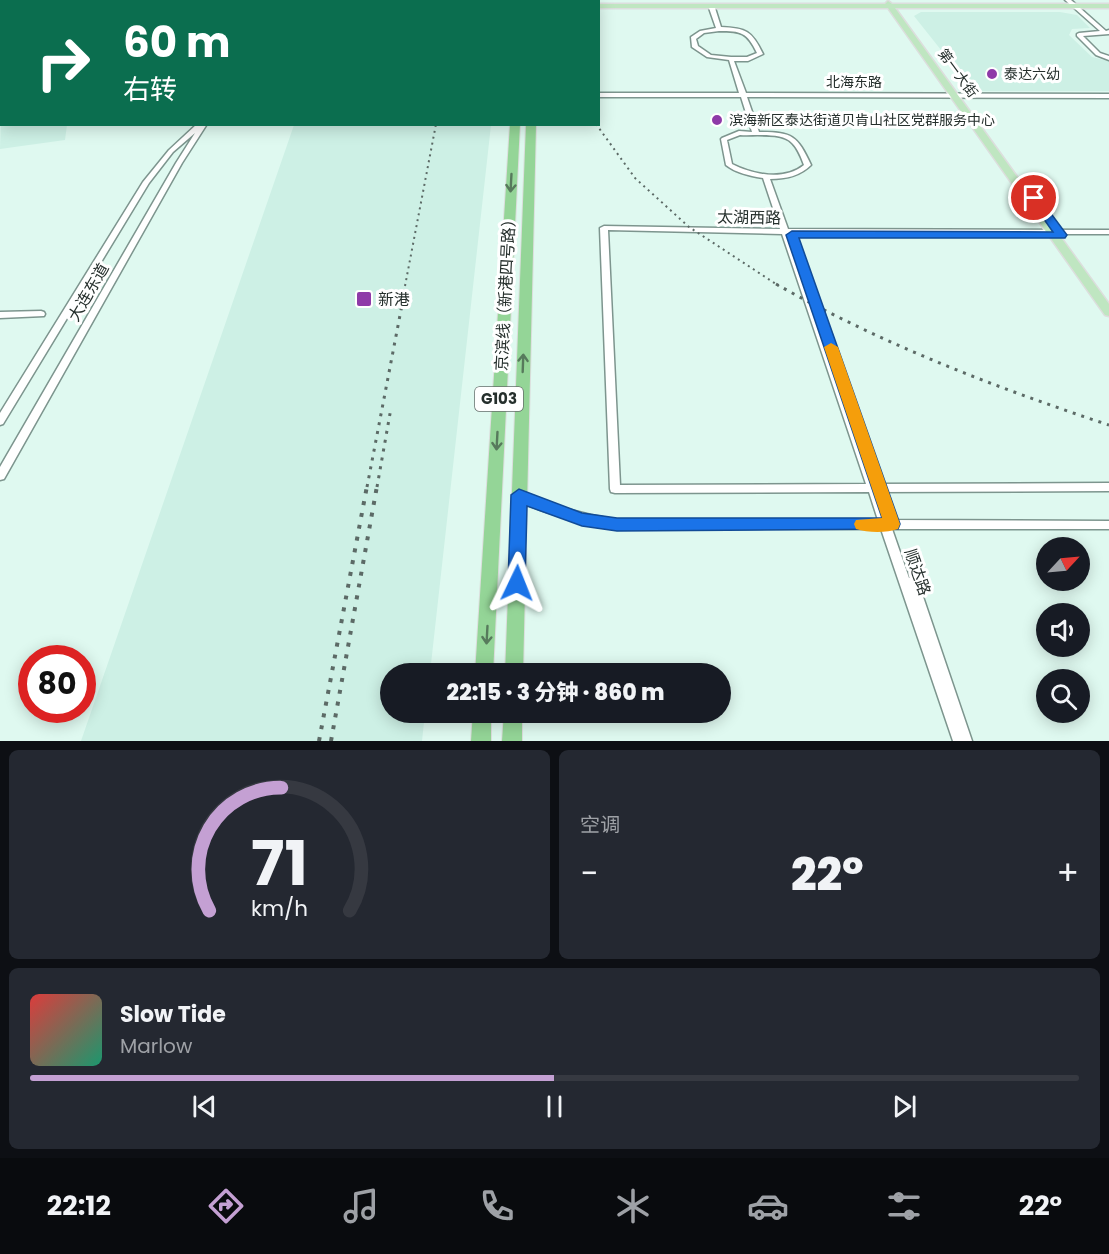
<!DOCTYPE html>
<html lang="zh">
<head>
<meta charset="utf-8">
<style>
  body { margin:0; font-family:Poppins,"Noto Sans SC",sans-serif; background:#242831; color:#f1f3f6; height:100vh; display:flex; flex-direction:column; font-size:22px; white-space:nowrap }
  * { box-sizing:border-box; margin:0 }
  p { font-size:20px; color:#9ea1a6 }
  .icon { flex:none; width:33px; height:33px; fill:none; stroke:currentColor; stroke-width:2; stroke-linecap:round; stroke-linejoin:round }
  .map { position:relative; height:741px; overflow:hidden }
  .details { display:flex; flex-direction:column; gap:9px; padding:9px; background:#0d0f14; flex:1 }
  .details>* { flex:none }
  .guide { position:absolute; left:0px; top:0px; width:600px; height:126px; box-shadow:0 3px 15px #0003; background:#0b6e4f; color:#fff; overflow:hidden }
  .needle { width:39px; rotate:64deg }
  .tools { position:absolute; left:1036px; top:537px; display:grid; gap:12px }
  .tools a { display:grid; place-items:center; width:54px; height:54px; border-radius:50%; background:#171b24; box-shadow:0 3px 15px #0003; font-size:30px }
  .speed { position:absolute; left:18px; top:645px; display:flex; gap:12px; font-size:30px; font-weight:700; text-align:center }
  .speed>* { display:grid; place-content:center; width:78px; height:78px; border-radius:50%; background:#171b24; box-shadow:0 3px 15px #0003; line-height:1 }
  .speed .limit { border:9px solid #d22; background:#fff; color:#111 }
  .pin { position:absolute; display:grid; place-items:center; width:51px; height:51px; color:#fff; margin:-26px; border:3px solid #fff; border-radius:50%; box-shadow:0 2px 6px #0007 }
  .me { position:absolute; width:66px; margin:-33px; rotate:2deg; stroke-linejoin:round; filter:drop-shadow(0 0 4px #0008) }
  .turn { display:flex; align-items:center; gap:21px; height:126px; padding:0 24px; font-size:27px }
  .turn .icon { width:78px; height:78px; stroke-width:2.5 }
  .turn b { display:block; font-size:42px; line-height:51px }
  .big { font-size:45px; font-weight:800; line-height:1.1 }
  .details .widget { flex:1; display:flex; flex-direction:column; justify-content:center; gap:9px; min-width:0; padding:0 21px; border-radius:9px; background:#242831 }
  .details .dial { align-items:center; gap:0 }
  .dial svg { height:156px; overflow:visible; fill:none; stroke:#363941; stroke-width:7; stroke-linecap:round; text-anchor:middle }
  .dial text { fill:#f1f3f6; stroke:none }
  .song { display:flex; align-items:center; gap:18px }
  .cover { width:72px; height:72px; border-radius:9px; background:linear-gradient(135deg,hsl(0 70% 55%),hsl(160 70% 35%)) }
  .played { height:6px; border-radius:3px; background:linear-gradient(90deg,#c4a0d3 50%,#363941 50%) }
  .keys { display:flex; justify-content:space-around; direction:ltr }
  .heat { display:flex; justify-content:space-between; align-items:center; font-size:33px; direction:ltr }
  .details .tiles { flex:1; display:grid; gap:9px; grid-template-columns:1fr 1fr }
  .widget:last-child { grid-column:span 2 }
  .trip { position:absolute; left:380px; top:663px; width:351px; height:60px; border-radius:30px; background:#171b24; box-shadow:0 3px 15px #0003; font-weight:800; line-height:60px; text-align:center }
  .tab-bar { display:flex; height:96px; justify-content:space-around; align-items:center; background:#090b0e; color:#9ea1a6 }
  .tab-bar .icon { width:42px; height:42px }
  .tab-bar .selected { color:#c4a0d3 }
  .tab-bar b { font-size:27px; color:#f1f3f6 }
  .map>svg:first-child { display:block }
  .built { fill:#cdf0e5 }
  .lines { fill:none; stroke-linecap:round; stroke-linejoin:round }
  .major-tunnel { stroke:#bad1c9; stroke-width:8; stroke-dasharray:8 4; stroke-linecap:butt }
  .minor-casing { stroke:#7d958e; stroke-width:3 }
  .major-casing { stroke:#dcdedd; stroke-width:3 }
  .highway-casing { stroke:#dcdedd; stroke-width:2 }
  .minor { fill:#fff; fill-rule:evenodd }
  .major { fill:#bfe6c1; fill-rule:evenodd }
  .highway { fill:#94d597; fill-rule:evenodd }
  .rail-far2 { stroke:#5c6a66; stroke-width:2; stroke-dasharray:2 4; stroke-linecap:butt }
  .rail-far1 { stroke:#5c6a66; stroke-width:3; stroke-dasharray:3 6; stroke-linecap:butt }
  .rail { stroke:#5c6a66; stroke-width:4; stroke-dasharray:4 8; stroke-linecap:butt }
  .shaded-wall { fill:#788b8c }
  .building { fill:#acc6c8; stroke:#788b8c; stroke-width:1.5 }
  .oneway { stroke:#577a5c }
  .route { fill:#1a73e8; stroke:#114b97; stroke-width:1.5 }
  .slow { fill:#f59e0b }
  .poi-dot { fill:#8e3aa8; stroke:#fff; stroke-width:2 }
  .labels { text-anchor:middle; stroke-width:6; stroke-linejoin:round; paint-order:stroke }
  .far-street-label { font-size:14px; fill:#252f2c; stroke:#fff }
  .far-poi-label { font-size:14px; fill:#252f2c; stroke:#fff; text-anchor:start }
  .shield { fill:#fff; stroke:#666d6b; stroke-width:1.5 }
  .shield-label { font-size:15px; font-weight:bold; fill:#252f2c }
  .street-label { font-size:16px; fill:#252f2c; stroke:#fff }
  .poi-label { font-size:16px; fill:#252f2c; stroke:#fff; text-anchor:start }
</style>
</head>
<body>
<div class="map">
<svg width="1109" height="741" viewBox="0 0 1109 741">
  <rect width="100%" height="100%" fill="#dff9f0"/>
  <!-- built -->
  <path class="built" d="M921 12H1060L1077 15 1090 28 1072 29 1069 35 1092 57 1109 61V91H983L972 89 914 16Z
    M1 114 2 124 67 125 65 140 0 149Z
    M294 125H491L430 673 390 674V712L425 713 422 741H81Z"/>
  <g class="lines">
    <!-- major-tunnel -->
    <path class="major-tunnel" d="M349 2 556 0"/>
    <defs>
      <path id="minor" d="M68 0H76L74 2H65Z
        M97 0H103V2H97Z
        M115 0H121V2H115Z
        M366 0H372V2H366Z
        M1065 0H1071L1106 31 1109 30V34L1083 36 1100 53 1109 56V60L1096 55 1077 36V34L1079 33 1100 31Z
        M712 6 715 8 721 27C746 28 752 31 763 54L748 61H734L746 93 1109 94V98L747 97 759 132C792 132 797 135 811 165 800 176 786 179 770 179L788 229 1109 230V234H789L876 484 1109 483V491L879 492 889 520 1109 521V529H892L909 578 912 577 916 578 918 582 972 741H953L881 529 617 528C596 526 526 511 514 495L515 492 519 491 567 509 591 515 617 520H878L869 492 615 493 611 492 610 489 600 228 604 226 780 229 763 178C750 176 736 173 726 165L721 139 722 138 739 131 752 132 741 97H598V93H739L729 60 707 57 692 47 691 37 700 31 716 28 709 8ZM719 31C741 31 747 32 757 53L747 57H731L711 55 698 46 696 39 704 33ZM740 135C754 136 782 132 792 143 798 149 801 157 804 165 784 181 754 175 732 164L727 140ZM608 230 782 234 866 484 620 485Z
        M0 22H2V26H0Z
        M197 124H207L182 163 4 479 0 480V467L176 163 195 133 173 152 149 183 3 424 0 425V413L143 182 169 150Z
        M41 311 44 312 45 314 44 316 0 318V312Z"/>
      <path id="major" d="M236 0H255L233 2Z
        M374 0H382L373 2Z
        M525 0H533L523 2Z
        M553 0H586L585 2Z
        M888 1 892 4H1109V8H895L1109 304V316L1105 315 888 8H598V4H885Z
        M0 29H2V33H0Z"/>
      <path id="highway" d="M518 0H526V2H518Z
        M531 0H539V2H531Z
        M510 124H520L493 674H475Z
        M526 124H536L523 674H505Z
        M473 712H491V741H471Z
        M504 712H522V741H502Z"/>
    </defs>
    <!-- minor casing -->
    <use href="#minor" class="minor-casing"/>
    <!-- major casing -->
    <use href="#major" class="major-casing"/>
    <!-- highway casing -->
    <use href="#highway" class="highway-casing"/>
    <!-- minor -->
    <use href="#minor" class="minor"/>
    <!-- major -->
    <use href="#major" class="major"/>
    <!-- highway -->
    <use href="#highway" class="highway"/>
    <!-- rail-far2 -->
    <path class="rail-far2" d="M596 124 635 178 689 227 779 286
      M405 286 436 124"/>
    <!-- rail-far1 -->
    <path class="rail-far1" d="M776 284C882 344 994 387 1109 425
      M367 487 406 284
      M377 487 391 408"/>
    <!-- rail -->
    <path class="rail" d="M319 741 367 486
      M331 741 377 486"/>
  </g>
  <!-- shaded-wall -->
  <path class="shaded-wall" d="M14 0H26L25 2H14Z
    M46 0H60L59 2H37Z
    M75 0H94V2H75Z
    M139 0H177L158 2H140Z"/>
  <!-- building -->
  <path class="building" d="M1 0H14V2H2V5H0Z"/>
  <!-- one-way arrows -->
  <defs><path id="oneway-shaft" d="M-6 0H5M1.5-3L5.5 0L1.5 3" fill="none" stroke-width="1.6" stroke-linecap="round" stroke-linejoin="round" transform="scale(1.5)"/></defs>
  <g class="oneway">
    <use href="#oneway-shaft" transform="translate(511 183) rotate(93)"/>
    <use href="#oneway-shaft" transform="translate(523 363) rotate(-88)"/>
    <use href="#oneway-shaft" transform="translate(497 441) rotate(93)"/>
    <use href="#oneway-shaft" transform="translate(487 635) rotate(93)"/>
  </g>
  <!-- route -->
  <path class="route" d="M1031 196H1038L1067 235 1065 238H799L900 524 898 529 617 531 582 526 527 506 525 583 523 588 517 590 511 588 508 583 511 495 519 489 582 513 617 518H882L786 235 792 231 1053 232 1029 198Z"/>
  <!-- slow -->
  <path class="slow" d="M831 343 838 347 900 524 898 529C887 533 868 533 856 529L854 524 856 520 882 518 824 347Z"/>
  <!-- markers -->
  <g class="poi-dot">
    <circle cx="992" cy="74" r="6"/>
    <circle cx="717" cy="120" r="6"/>
    <rect x="356" y="291" width="16" height="16" rx="3"/>
  </g>
  <g class="labels">
    <!-- far-street labels -->
    <g class="far-street-label">
      <text transform="translate(958 73) rotate(54)" y="5">第一大街</text>
      <text x="854" y="87">北海东路</text>
    </g>
    <!-- far-poi labels -->
    <g class="far-poi-label">
      <text x="1004" y="79">泰达六幼</text>
      <text x="729" y="125">滨海新区泰达街道贝肯山社区党群服务中心</text>
    </g>
    <!-- shield labels -->
    <rect class="shield" x="475" y="387" width="48" height="24" rx="4.5"/>
    <g class="shield-label">
      <text x="499" y="404">G103</text>
    </g>
    <!-- street labels -->
    <g class="street-label">
      <text transform="translate(749 217) rotate(1)" y="6">太湖西路</text>
      <text transform="translate(505 291) rotate(-87)" y="6">京滨线（新港四号路）</text>
      <text transform="translate(88 292) rotate(-60)" y="6">大连东道</text>
      <text transform="translate(918 572) rotate(71)" y="6">顺达路</text>
    </g>
    <!-- poi labels -->
    <g class="poi-label">
      <text x="378" y="305">新港</text>
    </g>
  </g>
</svg>
<div class="tools">
<a><svg class="needle" viewBox="-14 -14 28 28"><path d="M0-13l5 13h-10z" fill="#e53935"/><path d="M0 13l5-13h-10z" fill="#9ea1a6"/></svg></a>
<a><svg class="icon" aria-label="sound" viewBox="0 0 24 24"><path d="M4 9h4l5-4v14l-5-4H4zM17 9q2 3 0 6"/></svg></a>
<a><svg class="icon" aria-label="search" viewBox="0 0 24 24"><circle cx="10" cy="10" r="6"/><path d="M15 15l6 6"/></svg></a>
</div>
<div class="speed"><div class="limit">80</div></div>
<div class="pin" style="left:1034px;top:198px;background:#d93025"><svg class="icon" aria-label="arrive" viewBox="0 0 24 24"><path d="M6 21V4h12l-3 4 3 4H6"/></svg></div>
<svg class="me" style="left:517px;top:583px" viewBox="-20 -20 40 40"><path d="M0-17L14 15 0 8-14 15z" fill="#1a73e8" stroke="#fff" stroke-width="4"/></svg>
<div class="trip">22:15 · 3 分钟 · 860 m</div>
<div class="guide">
<div class="turn"><svg class="icon" aria-label="right" viewBox="0 0 24 24"><path d="M7 20v-9h11M14 6l5 5-5 5"/></svg><div><b>60 m</b>右转</div></div>
</div>
</div>
<section class="details">
<div class="tiles">
<div class="widget dial"><svg viewBox="0 0 100 80">
<path d="M14 69A42 42 0 1 1 86 69"/>
<path d="M14 69A42 42 0 0 1 51 6" stroke="#c4a0d3"/>
<text x="50" y="56" font-size="32" font-weight="700">71</text>
<text x="50" y="72" font-size="11">km/h</text>
</svg></div>
<div class="widget"><p>空调</p>
<div class="heat"><a>−</a><b class="big">22°</b><a>+</a></div>
</div>
<div class="widget">
<div class="song"><i class="cover"></i><div><b>Slow Tide</b><p>Marlow</p></div></div>
<div class="played"></div>
<div class="keys"><svg class="icon" aria-label="previous" viewBox="0 0 24 24"><path d="M18 5L8 12l10 7zM5 5v14"/></svg><svg class="icon" aria-label="pause" viewBox="0 0 24 24"><path d="M8 5v14M16 5v14"/></svg><svg class="icon" aria-label="next" viewBox="0 0 24 24"><path d="M6 5l10 7-10 7zM19 5v14"/></svg></div>
</div>
</div>
</section>
<nav class="tab-bar">
<b>22:12</b>
<svg class="icon selected" aria-label="directions" viewBox="0 0 24 24"><path d="M12 3l9 9-9 9-9-9zM9 14v-3h6M13 9l2 2-2 2"/></svg>
<svg class="icon" aria-label="music" viewBox="0 0 24 24"><path d="M9 18V5l10-2v13"/><circle cx="6" cy="18" r="3"/><circle cx="16" cy="16" r="3"/></svg>
<svg class="icon" aria-label="phone" viewBox="0 0 24 24"><path d="M5 4h4l2 5-3 2q2 4 5 5l2-3 5 2v4C11 20 4 13 5 4z"/></svg>
<svg class="icon" aria-label="climate" viewBox="0 0 24 24"><path d="M12 3v18M4 7l16 10M4 17L20 7"/></svg>
<svg class="icon" aria-label="car" viewBox="0 0 24 24"><path d="M5 17H2v-5l4-1 3-4h7l3 4 3 1v5h-3M9 17h6M6 11h13"/><circle cx="7" cy="17" r="2"/><circle cx="17" cy="17" r="2"/></svg>
<svg class="icon" aria-label="filters" viewBox="0 0 24 24"><path d="M4 7h16M4 17h16"/><circle cx="9" cy="7" r="2"/><circle cx="15" cy="17" r="2"/></svg>
<b>22°</b>
</nav>
</body>
</html>
